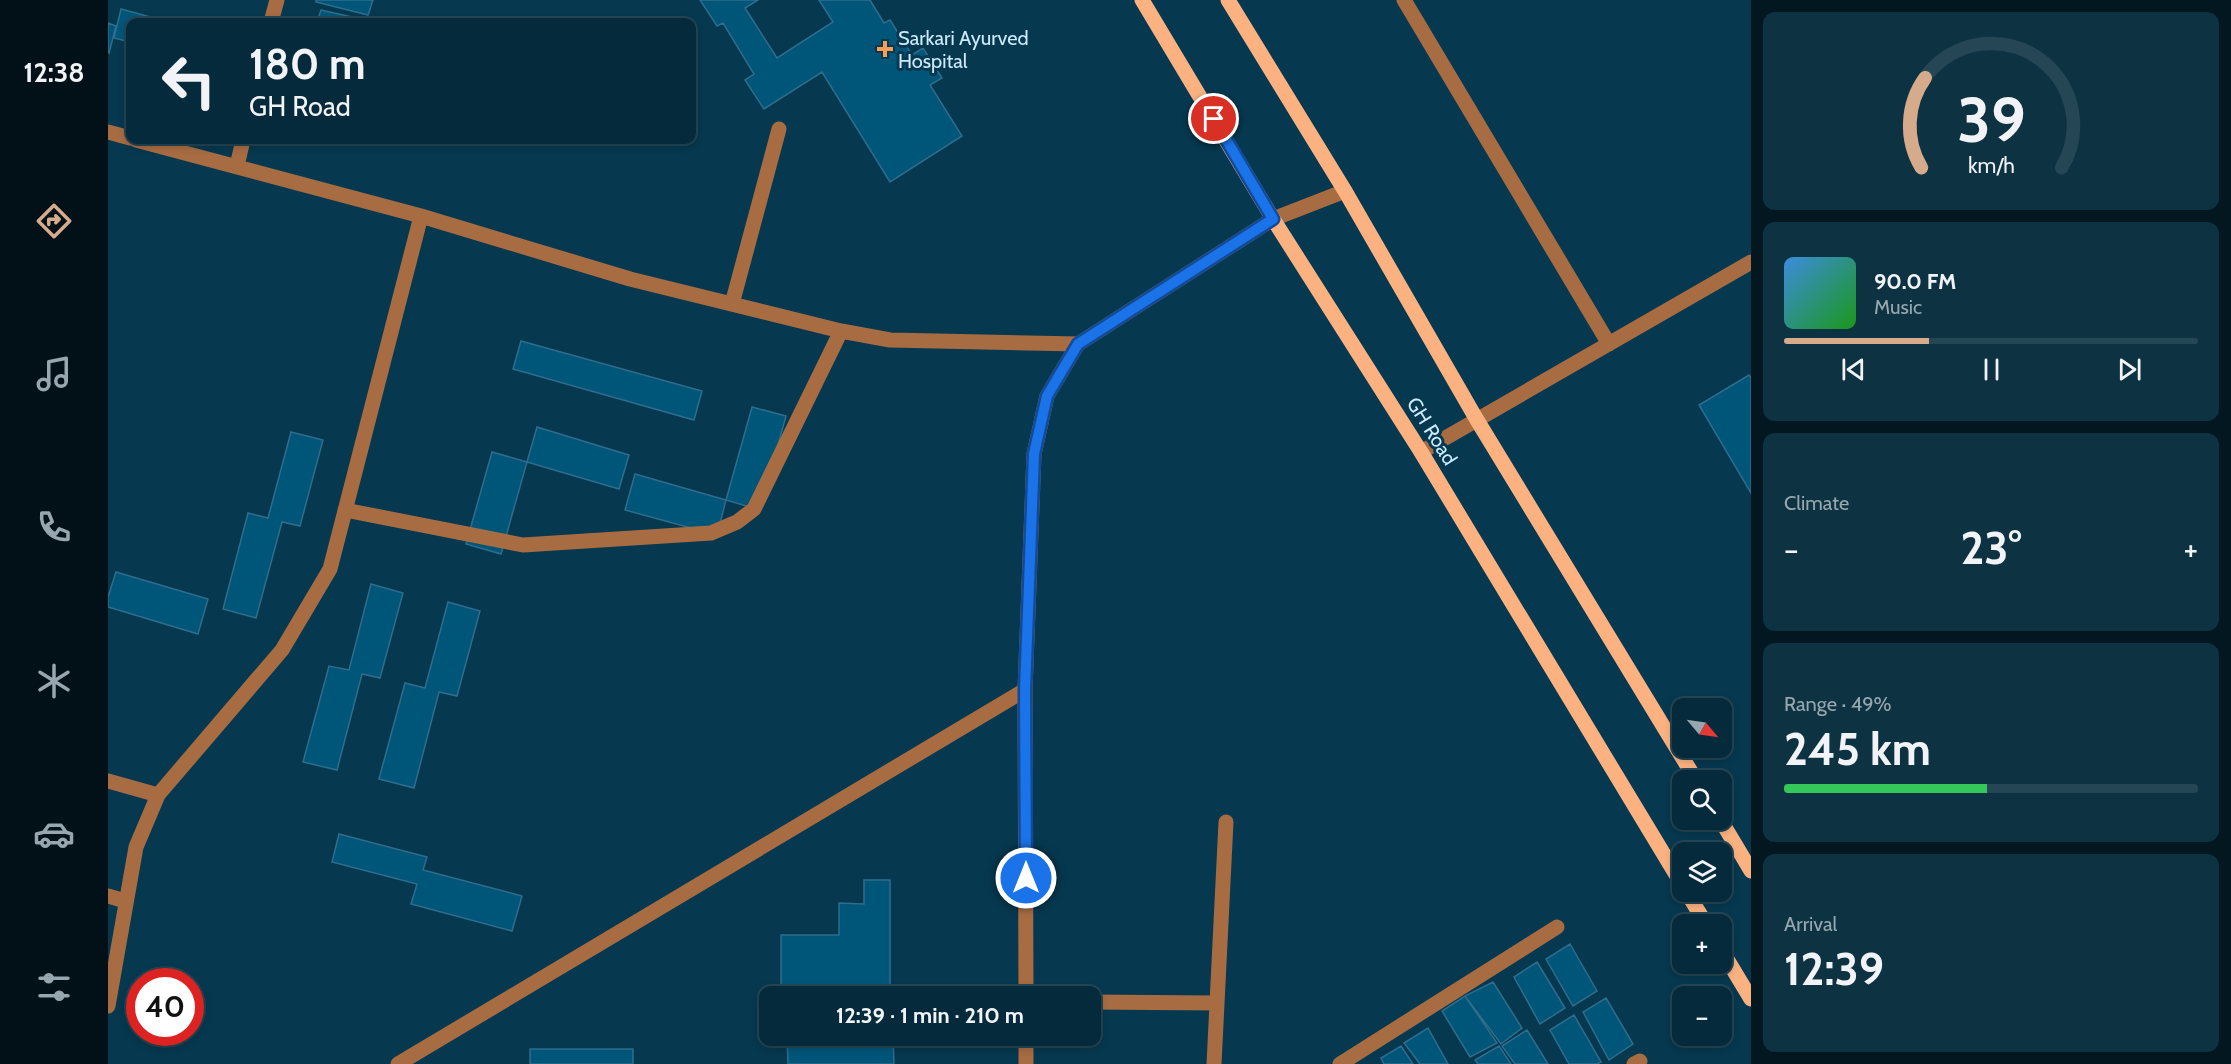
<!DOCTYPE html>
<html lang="en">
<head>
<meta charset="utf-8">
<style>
  body { margin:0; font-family:Cabin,sans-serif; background:#0d3242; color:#f1f3f6; height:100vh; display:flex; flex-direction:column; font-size:22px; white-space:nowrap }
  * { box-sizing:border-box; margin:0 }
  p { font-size:20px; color:#97a7af }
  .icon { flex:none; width:33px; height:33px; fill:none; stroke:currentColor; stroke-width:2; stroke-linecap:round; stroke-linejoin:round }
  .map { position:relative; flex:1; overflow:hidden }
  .details { display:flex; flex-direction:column; gap:12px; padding:12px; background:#021720; width:480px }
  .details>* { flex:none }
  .banner { position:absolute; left:18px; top:18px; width:570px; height:126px; border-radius:12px; box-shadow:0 3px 9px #0003,0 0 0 2px #254655; background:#042a3b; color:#f1f3f6; overflow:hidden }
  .needle { width:39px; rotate:119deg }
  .fabs { position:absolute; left:1564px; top:698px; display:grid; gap:12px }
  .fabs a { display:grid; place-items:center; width:60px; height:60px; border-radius:12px; background:#042a3b; box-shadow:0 3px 9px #0003,0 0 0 2px #254655; font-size:30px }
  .speed { position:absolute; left:18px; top:968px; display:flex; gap:12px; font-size:30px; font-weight:700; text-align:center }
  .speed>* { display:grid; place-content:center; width:78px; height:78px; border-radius:50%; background:#042a3b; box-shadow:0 3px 9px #0003,0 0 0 2px #254655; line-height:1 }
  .speed .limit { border:9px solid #d22; background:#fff; color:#111 }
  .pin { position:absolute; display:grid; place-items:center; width:51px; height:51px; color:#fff; margin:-26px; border:3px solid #fff; border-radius:50%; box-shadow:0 2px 6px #0007 }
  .me { position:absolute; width:66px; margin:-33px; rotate:0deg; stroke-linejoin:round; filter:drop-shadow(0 0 4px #0008) }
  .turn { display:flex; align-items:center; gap:21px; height:126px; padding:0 24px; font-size:27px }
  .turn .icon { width:78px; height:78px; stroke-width:2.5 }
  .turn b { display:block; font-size:42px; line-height:51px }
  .big { font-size:45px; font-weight:700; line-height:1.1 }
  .details .card { flex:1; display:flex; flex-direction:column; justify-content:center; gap:9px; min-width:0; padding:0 21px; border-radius:12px; background:#0d3242 }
  .details .dial { align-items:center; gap:0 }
  .dial svg { height:156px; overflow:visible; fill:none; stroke:#254655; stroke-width:7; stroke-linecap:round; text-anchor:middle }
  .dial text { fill:#f1f3f6; stroke:none }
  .song { display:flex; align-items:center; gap:18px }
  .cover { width:72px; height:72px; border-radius:9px; background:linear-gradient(135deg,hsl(210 70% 55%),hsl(120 70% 35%)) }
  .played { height:6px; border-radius:3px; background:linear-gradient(90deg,#d6ab8b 35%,#254655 35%) }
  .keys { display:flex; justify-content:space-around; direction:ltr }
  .heat { display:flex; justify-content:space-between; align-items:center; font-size:33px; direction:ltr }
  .charge { height:9px; border-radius:4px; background:linear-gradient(90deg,#34c759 49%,#254655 0) }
  .trip { position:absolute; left:651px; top:986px; width:342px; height:60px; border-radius:12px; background:#042a3b; box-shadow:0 3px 9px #0003,0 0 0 2px #254655; font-weight:700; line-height:60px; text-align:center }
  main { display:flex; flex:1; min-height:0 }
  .dock { display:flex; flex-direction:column; width:108px; justify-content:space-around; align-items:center; background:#021118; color:#97a7af }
  .dock .icon { width:42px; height:42px }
  .dock .active { color:#d6ab8b }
  .dock b { font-size:27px; color:#f1f3f6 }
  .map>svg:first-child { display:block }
  .building { fill:#005679; stroke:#306c8c; stroke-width:1.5 }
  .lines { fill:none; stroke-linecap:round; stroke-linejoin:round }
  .minor { stroke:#a86c43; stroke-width:15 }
  .major { stroke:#fbb280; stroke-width:15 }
  .route-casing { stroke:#114b97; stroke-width:15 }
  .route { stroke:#1a73e8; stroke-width:10 }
  .poi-dot { fill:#fd9c56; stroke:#06384f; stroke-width:2 }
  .labels { text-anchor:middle; stroke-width:6; stroke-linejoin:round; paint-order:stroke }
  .poi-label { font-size:20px; fill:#cceafc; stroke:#06384f; text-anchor:start }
  .street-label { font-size:20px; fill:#cceafc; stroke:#06384f }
</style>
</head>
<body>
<main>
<nav class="dock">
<b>12:38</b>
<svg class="icon active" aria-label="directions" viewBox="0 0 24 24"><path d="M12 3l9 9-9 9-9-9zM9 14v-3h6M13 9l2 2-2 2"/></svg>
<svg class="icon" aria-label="music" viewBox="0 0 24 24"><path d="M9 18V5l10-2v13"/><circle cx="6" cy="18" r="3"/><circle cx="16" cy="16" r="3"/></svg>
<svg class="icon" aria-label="phone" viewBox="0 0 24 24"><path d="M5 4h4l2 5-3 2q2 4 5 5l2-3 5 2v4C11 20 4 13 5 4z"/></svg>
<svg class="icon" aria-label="climate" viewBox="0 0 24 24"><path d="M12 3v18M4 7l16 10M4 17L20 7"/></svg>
<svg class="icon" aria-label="car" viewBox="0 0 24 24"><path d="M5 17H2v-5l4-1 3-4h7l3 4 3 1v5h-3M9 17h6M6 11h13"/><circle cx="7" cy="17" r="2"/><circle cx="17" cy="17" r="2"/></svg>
<svg class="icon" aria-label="filters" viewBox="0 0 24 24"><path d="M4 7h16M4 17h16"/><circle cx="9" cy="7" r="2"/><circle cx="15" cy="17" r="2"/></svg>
</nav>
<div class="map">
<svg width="1643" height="1064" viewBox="0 0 1643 1064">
  <rect width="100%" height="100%" fill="#06384f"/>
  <!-- building -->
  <path class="building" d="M208 0H265L260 15 208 2Z
    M592 0H650L637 8 669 58 725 22 711 0H762L776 23 782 20 804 55 815 48 834 78 822 85 854 136 782 182 714 72 656 109 637 80 646 74 615 23 609 26Z
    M13 9 61 22H22V42L6 38Z
    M213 10 266 22H209Z
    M0 23 8 26 1 53 0 52Z
    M413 341 594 391 586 420 405 369Z
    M1641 375 1643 378V493L1591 405Z
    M644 407 678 416 652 510 618 500Z
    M429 427 521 455 511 489 419 462Z
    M183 432 215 440 192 526 174 522 148 618 115 609 140 513 160 518Z
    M384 452 419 462 393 554 358 544Z
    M527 474 618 500 609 535 517 510Z
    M8 572 100 599 90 634 0 607V597Z
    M263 584 295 593 272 678 254 674 229 770 195 762 221 666 241 670Z
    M340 602 372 611 349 696 331 692 306 788 271 779 297 683 317 688Z
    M231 834 319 857 315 870 414 896 404 931 303 904 309 884 224 862Z
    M756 880H782V990H673V935H731V903L756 904Z
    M1462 944 1489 991 1465 1006 1438 959Z
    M1429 962 1457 1008 1432 1024 1406 977Z
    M1385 982 1414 1028 1393 1044 1357 996Z
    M1357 996 1389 1043 1362 1057 1334 1011Z
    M1498 998 1525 1044 1501 1060 1475 1012Z
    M1466 1015 1493 1062 1489 1064H1461L1442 1030Z
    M1320 1028 1340 1064H1312L1296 1043Z
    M1419 1030 1440 1064H1407L1394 1046Z
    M679 1035H785L786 1064H680Z
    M1293 1046 1305 1064H1276L1273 1058Z
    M1391 1046 1403 1064H1370L1367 1060Z
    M422 1049H525V1064H422Z"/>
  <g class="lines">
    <!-- minor -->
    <path class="minor" d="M1296 0 1501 344
      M163 22 169 0
      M0 132 22 138
      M28 140 313 216 522 279 733 331 782 340 970 344
      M129 166 135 140
      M624 304 671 129
      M1313 452 1643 262
      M237 510 415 545 603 533 629 522 646 509 733 331
      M0 781 50 795
      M0 896 17 901
      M918 996 917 690 926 454 939 396 970 344 1165 219 1237 191
      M982 1002 1109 1003
      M0 1006 28 847 50 795 174 650 222 569 313 216
      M918 1035V1064
      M290 1064 917 690
      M1106 1064 1118 822
      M1232 1064 1449 927
      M1526 1064 1532 1061"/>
    <!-- major -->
    <path class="major" d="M1034 0 1165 219 1313 452 1575 886
      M1120 0 1237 191 1369 420 1588 780
      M1612 819 1643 871
      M1578 891 1598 924
      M1614 951 1643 999"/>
  </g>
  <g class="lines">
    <defs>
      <path id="route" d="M918 878 917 690 926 454 939 396 970 344 1165 219 1106 119"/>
    </defs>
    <!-- route casing -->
    <use href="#route" class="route-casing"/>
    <!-- route -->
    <use href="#route" class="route"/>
  </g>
  <!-- markers -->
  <path class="poi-dot" d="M774 40h6v6h6v6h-6v6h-6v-6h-6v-6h6z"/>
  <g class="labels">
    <!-- poi labels -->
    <g class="poi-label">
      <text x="790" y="45">Sarkari Ayurved<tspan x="790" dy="23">Hospital</tspan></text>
    </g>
    <!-- street labels -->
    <g class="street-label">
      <text transform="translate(1324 431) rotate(58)" y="7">GH Road</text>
    </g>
  </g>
</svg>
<div class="fabs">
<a><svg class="needle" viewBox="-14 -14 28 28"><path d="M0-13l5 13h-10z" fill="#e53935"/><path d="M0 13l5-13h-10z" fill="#97a7af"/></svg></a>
<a><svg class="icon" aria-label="search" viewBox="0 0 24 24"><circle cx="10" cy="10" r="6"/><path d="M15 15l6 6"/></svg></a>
<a><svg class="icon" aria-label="layers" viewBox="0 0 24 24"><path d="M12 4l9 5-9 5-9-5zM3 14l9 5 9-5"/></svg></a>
<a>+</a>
<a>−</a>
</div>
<div class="speed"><div class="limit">40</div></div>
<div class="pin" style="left:1106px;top:119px;background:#d93025"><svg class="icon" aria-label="arrive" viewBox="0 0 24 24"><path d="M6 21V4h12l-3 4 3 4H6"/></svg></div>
<svg class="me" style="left:918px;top:878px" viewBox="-20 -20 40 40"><circle r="17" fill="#1a73e8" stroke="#fff" stroke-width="3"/><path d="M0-11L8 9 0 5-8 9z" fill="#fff"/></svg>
<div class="trip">12:39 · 1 min · 210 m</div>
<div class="banner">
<div class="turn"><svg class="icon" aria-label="left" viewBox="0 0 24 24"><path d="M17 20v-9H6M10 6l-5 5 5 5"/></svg><div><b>180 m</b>GH Road</div></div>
</div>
</div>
<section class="details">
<div class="card dial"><svg viewBox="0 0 100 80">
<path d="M14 69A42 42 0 1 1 86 69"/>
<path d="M14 69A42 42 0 0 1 16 23" stroke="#d6ab8b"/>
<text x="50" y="56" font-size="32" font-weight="700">39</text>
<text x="50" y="72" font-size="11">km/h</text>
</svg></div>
<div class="card">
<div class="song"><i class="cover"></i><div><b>90.0 FM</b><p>Music</p></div></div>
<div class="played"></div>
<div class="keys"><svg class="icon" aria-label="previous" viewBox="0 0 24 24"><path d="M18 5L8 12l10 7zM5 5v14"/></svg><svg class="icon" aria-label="pause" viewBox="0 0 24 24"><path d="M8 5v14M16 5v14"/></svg><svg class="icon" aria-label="next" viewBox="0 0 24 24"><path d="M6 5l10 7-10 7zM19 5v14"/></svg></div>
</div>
<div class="card"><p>Climate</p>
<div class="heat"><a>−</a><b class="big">23°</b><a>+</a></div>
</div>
<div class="card"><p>Range · 49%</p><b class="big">245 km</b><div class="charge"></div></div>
<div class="card"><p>Arrival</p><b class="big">12:39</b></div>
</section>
</main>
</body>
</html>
